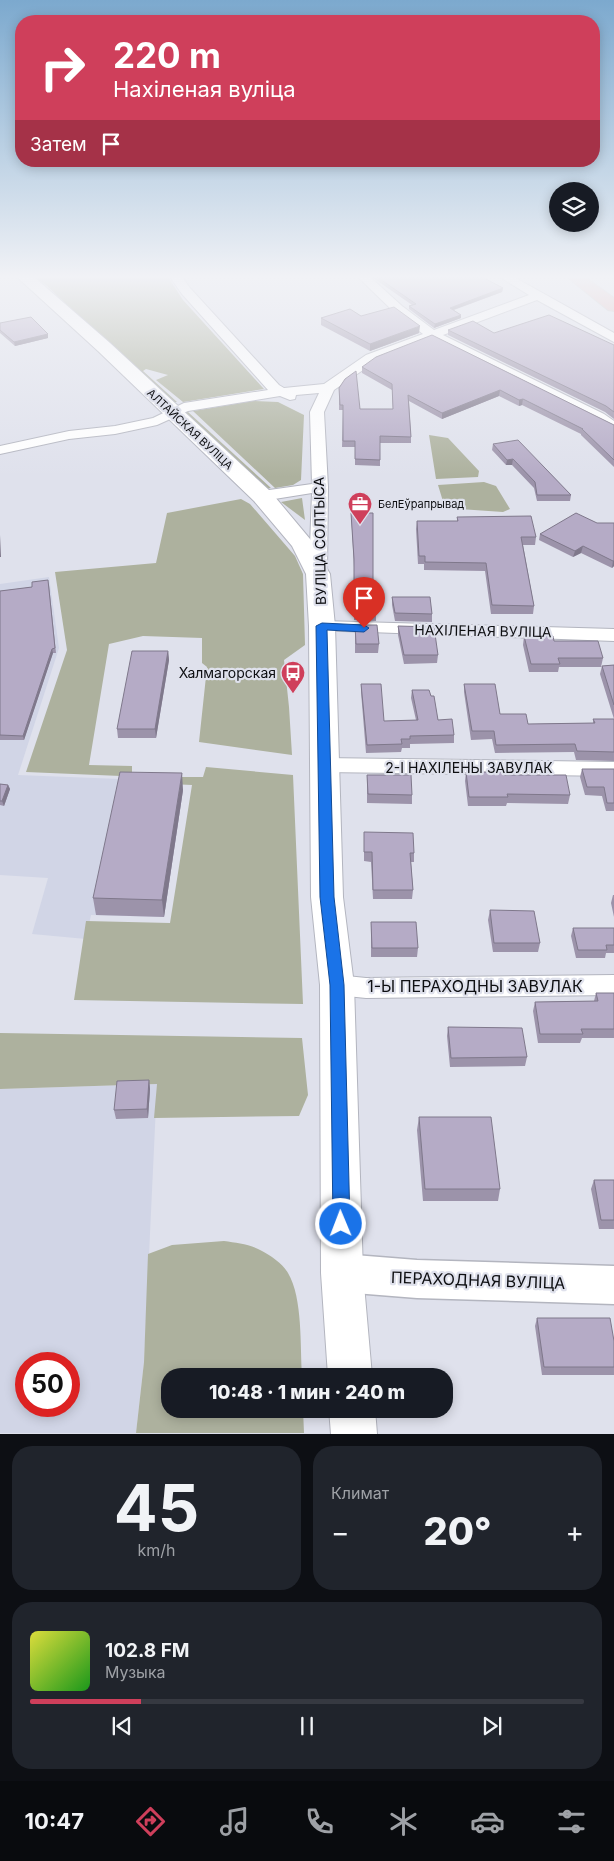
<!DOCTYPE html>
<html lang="ru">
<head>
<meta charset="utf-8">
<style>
  body { margin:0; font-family:Inter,sans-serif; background:#20242c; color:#f1f3f6; height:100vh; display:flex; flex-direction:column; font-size:19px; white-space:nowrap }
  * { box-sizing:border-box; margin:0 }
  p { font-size:16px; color:#9ea1a6 }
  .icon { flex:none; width:28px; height:28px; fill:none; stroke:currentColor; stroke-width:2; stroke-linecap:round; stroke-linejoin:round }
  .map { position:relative; height:1434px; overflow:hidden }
  .drawer { display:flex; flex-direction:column; gap:12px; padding:12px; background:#0d0f14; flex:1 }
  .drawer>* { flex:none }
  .guide { position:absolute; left:15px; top:15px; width:585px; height:152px; border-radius:20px; box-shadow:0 2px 12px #0003; background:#cf3f5b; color:#fff; overflow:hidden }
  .controls { position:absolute; left:549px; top:182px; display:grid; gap:10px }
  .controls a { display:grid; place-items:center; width:50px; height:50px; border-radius:50%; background:#171b24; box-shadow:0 2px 12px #0003; font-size:25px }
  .speed { position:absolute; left:15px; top:1352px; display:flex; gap:10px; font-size:25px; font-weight:700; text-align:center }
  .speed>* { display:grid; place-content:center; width:65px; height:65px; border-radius:50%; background:#171b24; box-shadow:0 2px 12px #0003; line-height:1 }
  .speed .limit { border:8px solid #d22; background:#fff; color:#111 }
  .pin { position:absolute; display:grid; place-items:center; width:42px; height:42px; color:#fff; margin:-51px -21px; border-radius:50% 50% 50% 0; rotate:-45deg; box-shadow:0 0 5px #0007 }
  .pin .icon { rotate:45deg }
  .me { position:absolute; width:55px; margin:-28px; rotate:359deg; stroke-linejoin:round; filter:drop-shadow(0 0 4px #0008) }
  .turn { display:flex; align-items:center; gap:18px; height:105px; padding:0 15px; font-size:22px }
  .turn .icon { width:65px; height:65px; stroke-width:2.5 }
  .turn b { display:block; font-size:35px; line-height:42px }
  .then { display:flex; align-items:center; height:48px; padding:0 15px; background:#0003; gap:10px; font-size:19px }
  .big { font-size:38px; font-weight:800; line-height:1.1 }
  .drawer .card { flex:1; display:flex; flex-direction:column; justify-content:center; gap:8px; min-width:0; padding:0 18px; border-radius:20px; background:#20242c }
  .drawer .dial { align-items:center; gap:0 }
  .dial b { font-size:65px; line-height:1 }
  .song { display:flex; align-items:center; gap:15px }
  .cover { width:60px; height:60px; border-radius:8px; background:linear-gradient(135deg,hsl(60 70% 55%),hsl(120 70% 35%)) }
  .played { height:5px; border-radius:2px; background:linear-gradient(90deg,#cf3f5b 20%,#363941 20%) }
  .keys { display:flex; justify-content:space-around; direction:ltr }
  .heat { display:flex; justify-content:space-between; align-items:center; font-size:28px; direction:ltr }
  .drawer .tiles { flex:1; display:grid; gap:12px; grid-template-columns:1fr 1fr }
  .card:last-child { grid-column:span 2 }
  .trip { position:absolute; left:161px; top:1368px; width:292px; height:50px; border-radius:20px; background:#171b24; box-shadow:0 2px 12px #0003; font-weight:800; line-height:50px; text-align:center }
  .tab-bar { display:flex; height:80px; justify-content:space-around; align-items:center; background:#090b0e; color:#9ea1a6 }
  .tab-bar .icon { width:35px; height:35px }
  .tab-bar .selected { color:#cf3f5b }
  .tab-bar b { font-size:22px; color:#f1f3f6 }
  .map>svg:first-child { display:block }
  .built { fill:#d1d5e6; fill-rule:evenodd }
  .green { fill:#adb19e }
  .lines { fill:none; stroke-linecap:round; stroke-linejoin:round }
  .minor-casing { stroke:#b3b5bf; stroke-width:2 }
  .tertiary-casing { stroke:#b3b5bf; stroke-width:3 }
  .secondary-casing { stroke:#b3b5bf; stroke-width:2 }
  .primary-casing { stroke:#c0c1c1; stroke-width:2 }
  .minor { fill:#fff; fill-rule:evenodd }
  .tertiary { fill:#fff; fill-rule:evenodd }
  .secondary { fill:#fff; fill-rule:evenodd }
  .primary { fill:#e0b2b3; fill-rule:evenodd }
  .wall { fill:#9c93aa }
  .shaded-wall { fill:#7f788b }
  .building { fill:#b5abc6; stroke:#7f788b }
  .route { fill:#1a73e8; stroke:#114b97 }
  .labels { text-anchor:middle; stroke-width:4.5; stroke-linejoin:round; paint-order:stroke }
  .far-street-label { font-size:11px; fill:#0e0f12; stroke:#dfe1ec }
  .far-poi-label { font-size:11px; fill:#0e0f12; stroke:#dfe1ec; text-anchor:start }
  .street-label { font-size:14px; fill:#0e0f12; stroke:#dfe1ec }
  .poi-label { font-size:14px; fill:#0e0f12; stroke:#dfe1ec; text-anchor:end }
  .near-street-label { font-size:16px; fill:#0e0f12; stroke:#dfe1ec }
</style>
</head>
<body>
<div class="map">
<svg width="614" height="1434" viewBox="0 0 614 1434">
  <rect width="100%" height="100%" fill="#dfe1ec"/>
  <!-- built -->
  <path class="built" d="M49 577 59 648 18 775 120 779 128 789 183 790 164 917 91 915 86 939 32 934 48 878 0 875V584Z
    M157 1084 144 1362 136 1433H0V1089ZM26 1364H69V1406H26Z"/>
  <!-- green -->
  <path class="green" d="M33 277H168L183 300 264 389 183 402 156 380 168 375 146 369 143 371 177 402H170L46 285Z
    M253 401 278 402 304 415 301 480 293 485 275 488 193 411Z
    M188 412 271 488 265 489 182 413Z
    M429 435 448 438 479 471 478 477 436 479Z
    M484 482 496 486 510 509 503 512 445 508 438 485Z
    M302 498 305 520 281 502Z
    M241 499 250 504 295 556 303 574 305 645 284 660 289 707 292 755 199 742 207 667 202 663V638L143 636 109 644 89 765 132 766V777H203L206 767 293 775 303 1004 74 1000 86 921 170 923 192 785 126 782 121 776 26 772 67 650 55 572 156 563 167 513Z
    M0 1033 302 1038 308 1095 299 1116 154 1118 157 1084 0 1089Z
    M224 1241C237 1243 250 1244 262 1251 270 1255 283 1264 288 1273 303 1298 300 1347 302 1376H170V1409H303L304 1433H136L144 1362 148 1254 172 1245Z"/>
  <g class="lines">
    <defs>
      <path id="minor" d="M170 277H182L190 288 279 385 284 388 324 384 366 355 423 334 394 312 358 277H370L402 306 434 330 529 295 500 277H514L614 333V342L537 300 443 335 604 414 614 421V431L432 339 376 361 334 390 324 412 328 487 327 574 324 578 318 579 312 578 309 574 312 493 262 501 256 499 254 496 256 493 262 491 312 484 310 412 319 393 296 395 295 399 290 400 280 396 188 411 157 425 115 434 69 439 0 454V446L69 431 115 426 153 418 184 403 268 390 182 294Z
        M322 621 614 629V641L316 630 313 626 316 622Z
        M323 758 614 762V776L323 772 316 770 313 765 316 760Z
        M337 975 366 978 614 975V995L366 998 337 995 328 992 324 985 328 978Z"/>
      <path id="tertiary" d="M342 1254 417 1260 614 1266V1304L417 1298 342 1292 328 1287 323 1273 328 1259Z"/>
      <path id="secondary" d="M17 277H34L110 343 270 491 310 539 330 574 335 626 343 897 354 985 363 1273 372 1376H328L321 1273 320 985 311 897 309 626 306 574 292 546 254 501 98 351Z
        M329 1409H375L377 1434H331Z"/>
      <path id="primary" d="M567 277H585L614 298V311L608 310Z"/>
    </defs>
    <!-- minor casing -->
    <use href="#minor" class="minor-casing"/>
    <!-- tertiary casing -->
    <use href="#tertiary" class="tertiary-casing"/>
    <!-- secondary casing -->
    <use href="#secondary" class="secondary-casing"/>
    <!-- primary casing -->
    <use href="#primary" class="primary-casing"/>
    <!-- minor -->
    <use href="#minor" class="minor"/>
    <!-- tertiary -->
    <use href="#tertiary" class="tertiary"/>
    <!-- secondary -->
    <use href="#secondary" class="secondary"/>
    <!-- primary -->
    <use href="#primary" class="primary"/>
  </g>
  <!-- wall -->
  <path class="wall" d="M372 277H482L503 288 502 292 454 310 461 315V318L434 328 409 309V306L412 305Z
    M321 318 419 333 370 351 321 325Z
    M0 323 48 334V338L15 346 0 333Z
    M448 330 614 345V419L605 412 448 335Z
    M432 335 614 425V467L581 435V434L522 405 519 406 499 396 442 419 409 401 411 437V443H380V466L355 465V447H342L343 410H339V388L360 409H393L392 390 362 373V367Z
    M493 444 571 495 570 501H537L534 488 512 465H506L492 450Z
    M351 513 373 593 376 613V621L354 620V567Z
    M457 517 536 537 535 545H523L534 606 533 614H491L485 571 424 570V564H418L416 529 417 521H457Z
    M597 523H614V566L612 568 581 553 573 557 539 540 540 534Z
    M49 585 56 653H53L24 740H0V591Z
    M392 597 432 614V622L395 621 392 605Z
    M355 625 379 644 378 653H355Z
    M398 626 438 655 437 663 404 664 398 635Z
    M524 636 554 641 603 658 601 667H559L558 672H529L523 645Z
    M168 651 169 660 156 738H118L117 729Z
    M614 665V761L576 760 574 752 495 753 492 739 471 740 464 692V684L500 714 528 724 593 723V719H614L600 674 602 666Z
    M361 684 384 721 416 720 411 698 412 690 431 696 438 720 454 735V743L410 744V748H402L401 752 366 753 361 692Z
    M582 769H614V811H606L602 796 585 795 580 777Z
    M466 772 504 775 570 795 568 804 507 803 506 806H468L465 781Z
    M367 775 412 795V804L367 803Z
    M0 784 8 785 10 789 4 806 0 805Z
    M183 790 164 917 96 915 93 898Z
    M364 832 414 853V862H411L413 890 412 899H373L371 862 364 861Z
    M613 895H614V917L611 903Z
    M490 910 540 943 538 952H493L488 920Z
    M371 922 418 948 417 957H371Z
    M573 928H614V953H606L605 958H576L571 936Z
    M596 993H614V1038H582L580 1043H538L533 1011 535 1002 594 1001Z
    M448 1027 527 1057 525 1066 450 1067 447 1036Z
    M149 1080 150 1089 148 1118 116 1119 114 1110Z
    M419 1117 500 1189 498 1201H423L417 1130Z
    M594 1180H614V1229H599L591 1189Z
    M537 1318 614 1341V1375H542L535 1326Z"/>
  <!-- shaded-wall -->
  <path class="shaded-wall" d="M503 288 502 292 450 311V308Z
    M461 315V318L434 328 435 324Z
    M420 326 419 333 370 351V344Z
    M48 334V338L15 346 14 342Z
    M500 390 499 396 442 419V413Z
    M523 399 522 405 519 406V400Z
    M513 459 512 465H506L507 460Z
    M0 535 1 557H0Z
    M583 546 581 553 573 557 575 551Z
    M613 561H614V566L612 568Z
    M52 649 53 653 24 740 23 736Z
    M168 651 169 660 156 738 155 729Z
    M182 773 183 790 164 917 162 900Z
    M8 785 10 789 4 806 2 801Z
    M149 1080 150 1089 148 1118 147 1109Z"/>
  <!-- building -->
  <path class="building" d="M377 277H482L503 288 450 308 461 315 435 324 409 306 416 304Z
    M394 307 420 326 370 344 321 318 350 309 361 316Z
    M549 315 614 345V412L606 406 448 330 473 321 494 333Z
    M31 317 48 334 14 342 0 330V323Z
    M432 335 614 425V460L582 429H583L523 399 519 400 500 390 442 413 408 395 411 437 380 436V460L355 459V441H343V405H340L339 388 345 379 356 371 360 409H393L392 384 362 367 376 357Z
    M518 440 571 495H537L535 482 513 459 507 460 493 444Z
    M351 513H373V593H375L376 613 354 612V559Z
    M576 513 597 523H614V561H613L583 546 575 551 540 534Z
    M531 516 536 537H521L534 606 492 605 486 563 425 562V556H419L417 521H458L457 517Z
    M48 580 55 648 52 649 23 736 0 735V591L32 587V582Z
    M392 597H430L432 614 395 613Z
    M355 625H377L379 644H356Z
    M398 626 434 627 438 655H404Z
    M524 636H553L554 641H598L603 658H558L560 664H531Z
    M132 651H168L155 729H117Z
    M614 665V705L602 666Z
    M361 684H381L384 721 418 720 412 690H429L431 696H434L438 720 452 719 454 735 410 736V739H401L402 744 367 745Z
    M464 684H495L500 714H526L528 724 595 723 593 719H614V752L577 751 575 744 496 745 494 731H472Z
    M582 769H614V803H607L604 787H587Z
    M120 772 182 773 162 900 93 898Z
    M466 772H503L504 775H566L570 795 507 794 508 797H469Z
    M367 775H411L412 795 368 794Z
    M0 784 8 785 2 801H0Z
    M364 832 413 833 414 853H410L413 890H373L372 852H364Z
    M490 910 534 911 540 943H494Z
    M371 922H416L418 948H372Z
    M573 928H614V945H606L607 950H578Z
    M596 993H614V1029H581L583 1034H540L535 1002 598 1001Z
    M448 1027 522 1028 527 1057 451 1058Z
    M149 1080 147 1109 114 1110 117 1081Z
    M419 1117H491L500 1189H425Z
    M594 1180H614V1220H601Z
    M537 1318H610L614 1341V1367H544Z"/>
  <!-- sky -->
  <linearGradient id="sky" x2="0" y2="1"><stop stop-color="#7ca9ce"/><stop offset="0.58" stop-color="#f1f2f6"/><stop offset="1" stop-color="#f1f2f6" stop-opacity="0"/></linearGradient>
  <rect width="614" height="477" fill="url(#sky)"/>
  <!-- route -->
  <path class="route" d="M322 623 364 625 369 628 364 632 327 630 334 897 344 985 350 1224 347 1230 341 1232 335 1230 333 1224 330 985 320 897 316 626Z"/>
  <!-- icons -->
  <defs>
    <symbol id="office-pin" viewBox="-11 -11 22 30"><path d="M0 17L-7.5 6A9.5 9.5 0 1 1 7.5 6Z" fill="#cf3f5b" stroke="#dfe1ec"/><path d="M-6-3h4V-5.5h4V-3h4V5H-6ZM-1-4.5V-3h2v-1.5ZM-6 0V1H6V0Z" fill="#fff"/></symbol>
    <symbol id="bus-pin" viewBox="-11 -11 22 30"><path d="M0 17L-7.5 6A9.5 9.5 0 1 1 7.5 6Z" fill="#cf3f5b" stroke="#dfe1ec"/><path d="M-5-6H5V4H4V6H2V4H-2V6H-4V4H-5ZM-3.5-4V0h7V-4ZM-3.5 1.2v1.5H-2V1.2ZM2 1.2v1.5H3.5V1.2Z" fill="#fff"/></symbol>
  </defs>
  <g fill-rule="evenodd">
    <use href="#office-pin" x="346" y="490" width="28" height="38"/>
    <use href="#bus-pin" x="279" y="659" width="28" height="38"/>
  </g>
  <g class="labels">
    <!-- far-street labels -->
    <g class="far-street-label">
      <text transform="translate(190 429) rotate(43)" y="4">АЛТАЙСКАЯ ВУЛІЦА</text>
    </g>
    <!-- far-poi labels -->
    <g class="far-poi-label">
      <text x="378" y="508">БелЕўрапрывад</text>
    </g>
    <!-- street labels -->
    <g class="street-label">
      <text transform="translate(320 541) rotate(-91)" y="5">ВУЛІЦА СОЛТЫСА</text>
      <text transform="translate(483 631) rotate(1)" y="5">НАХІЛЕНАЯ ВУЛІЦА</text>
      <text x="469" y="773">2-І НАХІЛЕНЫ ЗАВУЛАК</text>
    </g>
    <!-- poi labels -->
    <g class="poi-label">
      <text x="276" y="678">Халмагорская</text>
    </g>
    <!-- near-street labels -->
    <g class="near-street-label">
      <text x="475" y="992">1-Ы ПЕРАХОДНЫ ЗАВУЛАК</text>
      <text transform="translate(478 1280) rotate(2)" y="6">ПЕРАХОДНАЯ ВУЛІЦА</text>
    </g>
  </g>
</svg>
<div class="controls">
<a><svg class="icon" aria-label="layers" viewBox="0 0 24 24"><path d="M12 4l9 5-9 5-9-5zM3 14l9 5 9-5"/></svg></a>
</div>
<div class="speed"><div class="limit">50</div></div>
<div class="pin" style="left:364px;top:628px;background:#d93025"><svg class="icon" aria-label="arrive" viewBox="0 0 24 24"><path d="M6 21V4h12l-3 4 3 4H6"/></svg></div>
<svg class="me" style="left:341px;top:1224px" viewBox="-20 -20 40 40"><circle r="17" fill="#1a73e8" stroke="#fff" stroke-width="3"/><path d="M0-11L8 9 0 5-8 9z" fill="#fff"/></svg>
<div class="trip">10:48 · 1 мин · 240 m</div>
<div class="guide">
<div class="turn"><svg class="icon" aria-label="right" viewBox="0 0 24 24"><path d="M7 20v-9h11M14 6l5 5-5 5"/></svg><div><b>220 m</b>Нахіленая вуліца</div></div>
<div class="then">Затем<svg class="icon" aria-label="arrive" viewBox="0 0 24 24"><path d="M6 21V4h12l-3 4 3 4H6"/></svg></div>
</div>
</div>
<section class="drawer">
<div class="tiles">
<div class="card dial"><b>45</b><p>km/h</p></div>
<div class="card"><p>Климат</p>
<div class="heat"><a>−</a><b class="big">20°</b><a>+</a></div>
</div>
<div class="card">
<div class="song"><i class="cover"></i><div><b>102.8 FM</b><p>Музыка</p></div></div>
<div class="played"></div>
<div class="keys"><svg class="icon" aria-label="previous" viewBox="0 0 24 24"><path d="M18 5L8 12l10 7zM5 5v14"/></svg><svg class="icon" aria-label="pause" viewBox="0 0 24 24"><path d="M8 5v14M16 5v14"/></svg><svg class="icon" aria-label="next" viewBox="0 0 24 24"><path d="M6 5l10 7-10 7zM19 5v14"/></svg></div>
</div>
</div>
</section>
<nav class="tab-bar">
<b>10:47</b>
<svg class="icon selected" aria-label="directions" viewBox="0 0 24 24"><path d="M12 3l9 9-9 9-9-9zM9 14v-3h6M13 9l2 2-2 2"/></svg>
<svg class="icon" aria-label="music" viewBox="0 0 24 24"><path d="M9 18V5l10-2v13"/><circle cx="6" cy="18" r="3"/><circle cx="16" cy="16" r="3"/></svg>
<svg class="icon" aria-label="phone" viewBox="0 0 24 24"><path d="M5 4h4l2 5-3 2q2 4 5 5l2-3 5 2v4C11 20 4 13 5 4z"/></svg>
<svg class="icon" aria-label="climate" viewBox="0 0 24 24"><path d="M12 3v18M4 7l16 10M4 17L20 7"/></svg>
<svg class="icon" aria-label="car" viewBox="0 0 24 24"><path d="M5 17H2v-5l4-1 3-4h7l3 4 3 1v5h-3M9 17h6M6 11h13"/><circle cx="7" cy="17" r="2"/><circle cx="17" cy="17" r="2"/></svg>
<svg class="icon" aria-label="filters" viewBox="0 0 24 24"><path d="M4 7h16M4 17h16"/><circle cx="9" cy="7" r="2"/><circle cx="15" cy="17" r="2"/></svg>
</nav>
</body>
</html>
